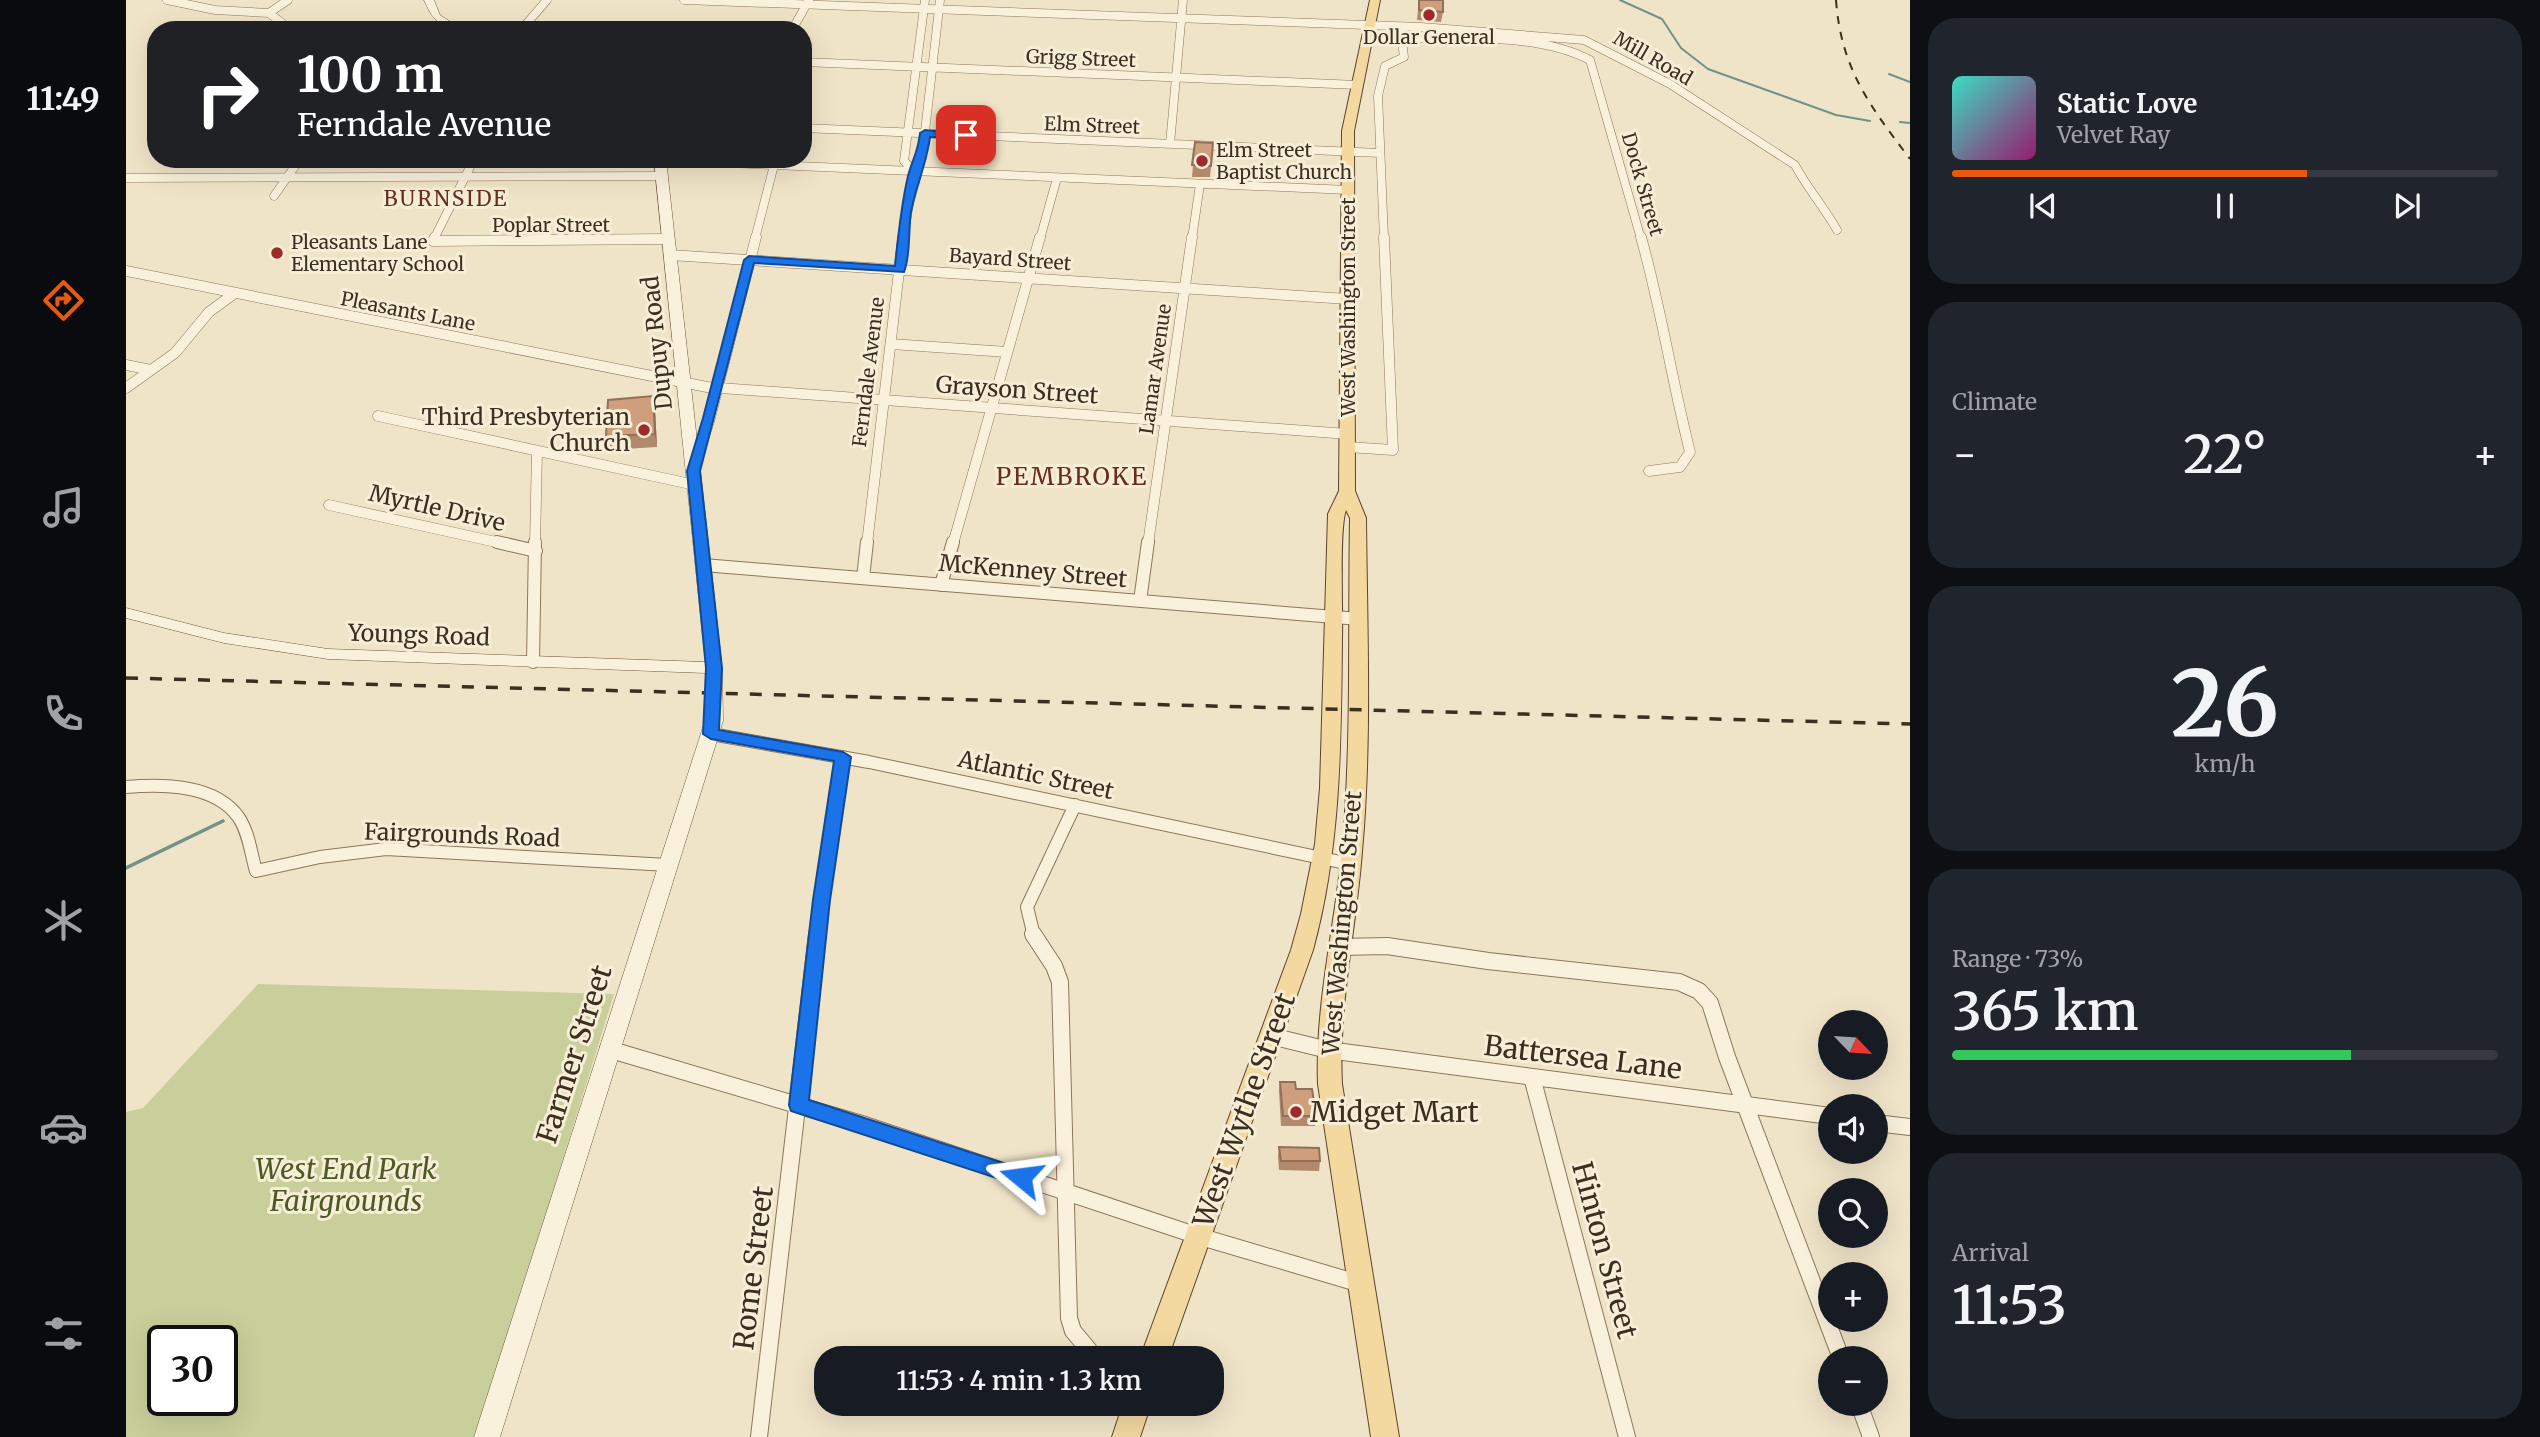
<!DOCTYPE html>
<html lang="en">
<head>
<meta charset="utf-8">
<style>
  body { margin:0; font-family:Merriweather,serif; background:#20242c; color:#f1f3f6; height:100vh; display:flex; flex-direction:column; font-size:26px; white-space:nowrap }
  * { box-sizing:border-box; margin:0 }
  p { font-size:23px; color:#9ea1a6 }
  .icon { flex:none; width:38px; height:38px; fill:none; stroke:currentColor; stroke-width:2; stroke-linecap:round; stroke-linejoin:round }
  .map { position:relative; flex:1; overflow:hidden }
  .panel { display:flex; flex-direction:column; gap:18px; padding:18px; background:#0d0f14; width:630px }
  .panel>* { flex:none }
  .hud { position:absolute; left:21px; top:21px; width:665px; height:147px; border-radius:28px; box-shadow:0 7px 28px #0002; background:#202124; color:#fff; overflow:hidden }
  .needle { width:46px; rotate:115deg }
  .fabs { position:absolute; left:1692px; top:1010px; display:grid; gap:14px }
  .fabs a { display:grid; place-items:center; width:70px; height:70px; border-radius:50%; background:#171b24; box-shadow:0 7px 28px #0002; font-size:35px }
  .speed { position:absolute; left:21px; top:1325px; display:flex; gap:14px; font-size:35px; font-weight:700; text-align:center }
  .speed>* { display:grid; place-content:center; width:91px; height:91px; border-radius:50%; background:#171b24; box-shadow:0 7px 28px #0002; line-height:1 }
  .speed .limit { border:4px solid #111; border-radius:10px; background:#fff; color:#111 }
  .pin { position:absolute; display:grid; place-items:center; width:60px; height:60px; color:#fff; margin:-30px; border-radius:14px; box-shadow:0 4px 10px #0006 }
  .me { position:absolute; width:77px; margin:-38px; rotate:286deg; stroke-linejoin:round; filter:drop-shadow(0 0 5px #0008) }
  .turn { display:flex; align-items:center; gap:24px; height:147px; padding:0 35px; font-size:32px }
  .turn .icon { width:91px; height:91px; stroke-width:2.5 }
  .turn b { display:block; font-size:49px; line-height:60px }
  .big { font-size:52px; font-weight:600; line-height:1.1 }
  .panel .widget { flex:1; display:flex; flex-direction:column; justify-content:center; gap:10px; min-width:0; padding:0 24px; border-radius:28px; background:#20242c }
  .panel .dial { align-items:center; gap:0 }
  .dial b { font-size:91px; line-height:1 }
  .song { display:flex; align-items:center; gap:21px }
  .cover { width:84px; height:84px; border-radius:10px; background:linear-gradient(135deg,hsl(170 70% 55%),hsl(320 70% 35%)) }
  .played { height:7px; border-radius:4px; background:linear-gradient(90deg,#ea580c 65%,#363941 65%) }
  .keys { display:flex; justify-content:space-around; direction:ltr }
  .heat { display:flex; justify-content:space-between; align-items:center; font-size:38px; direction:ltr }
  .charge { height:10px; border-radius:5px; background:linear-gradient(90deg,#34c759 73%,#363941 0) }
  .trip { position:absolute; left:688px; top:1346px; width:410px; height:70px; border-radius:28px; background:#171b24; box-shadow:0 7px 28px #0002; font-weight:600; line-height:70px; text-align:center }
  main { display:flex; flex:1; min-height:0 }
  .menu { display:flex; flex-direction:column; width:126px; justify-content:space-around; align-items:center; background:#090b0e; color:#9ea1a6 }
  .menu .icon { width:49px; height:49px }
  .menu .current { color:#ea580c }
  .menu b { font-size:32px; color:#f1f3f6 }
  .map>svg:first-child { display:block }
  .green { fill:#c9cf9b; fill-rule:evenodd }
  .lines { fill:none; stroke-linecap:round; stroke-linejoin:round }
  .stream-far1 { stroke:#6f938a; stroke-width:2 }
  .stream { stroke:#6f938a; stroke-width:3.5 }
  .street-far3-casing { stroke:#8d765c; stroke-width:9 }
  .street-far2-casing { stroke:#8d765c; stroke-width:11 }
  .street-far1-casing { stroke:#8d765c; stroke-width:14 }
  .street-casing { stroke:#8d765c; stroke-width:18 }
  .secondary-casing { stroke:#6f573f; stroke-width:1 }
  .primary-casing { stroke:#5b4430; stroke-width:2 }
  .street-far3 { stroke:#faf1dc; stroke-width:8 }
  .street-far2 { stroke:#faf1dc; stroke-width:10 }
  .street-far1 { stroke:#faf1dc; stroke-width:12 }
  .street { stroke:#faf1dc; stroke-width:16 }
  .secondary { fill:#faf1dc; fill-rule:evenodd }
  .primary { fill:#f3d9a0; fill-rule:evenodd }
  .rail-far1 { stroke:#3d2e20; stroke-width:2; stroke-dasharray:8 8; stroke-linecap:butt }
  .rail { stroke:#3d2e20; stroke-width:3.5; stroke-dasharray:12 12; stroke-linecap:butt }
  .wall { fill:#b2896c }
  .shaded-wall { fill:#916f58 }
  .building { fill:#cf9f7d; stroke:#916f58; stroke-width:2 }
  .route { fill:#1a73e8; stroke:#114b97; stroke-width:2 }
  .poi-dot { fill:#9e2a2b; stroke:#f7eed8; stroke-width:2.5 }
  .labels { text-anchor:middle; stroke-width:6; stroke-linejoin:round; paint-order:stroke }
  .far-poi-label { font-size:19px; fill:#3d2e20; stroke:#f7eed8; text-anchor:start }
  .far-street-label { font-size:19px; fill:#3d2e20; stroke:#f7eed8 }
  .far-neighbourhood-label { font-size:21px; letter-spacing:2px; fill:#6b2e1e; stroke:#f7eed8 }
  .street-label { font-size:23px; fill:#3d2e20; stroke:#f7eed8 }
  .poi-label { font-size:23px; fill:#3d2e20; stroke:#f7eed8; text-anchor:end }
  .neighbourhood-label { font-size:24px; letter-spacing:2px; fill:#6b2e1e; stroke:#f7eed8 }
  .near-street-label { font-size:28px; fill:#3d2e20; stroke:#f7eed8 }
  .near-poi-label { font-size:28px; fill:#3d2e20; stroke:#f7eed8; text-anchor:start }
  .near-park-label { font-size:28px; font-style:italic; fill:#4d5a26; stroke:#f7eed8 }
</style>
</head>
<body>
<main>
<nav class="menu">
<b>11:49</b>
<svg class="icon current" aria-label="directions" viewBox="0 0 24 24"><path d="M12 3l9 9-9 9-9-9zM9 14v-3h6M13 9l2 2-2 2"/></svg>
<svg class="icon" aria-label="music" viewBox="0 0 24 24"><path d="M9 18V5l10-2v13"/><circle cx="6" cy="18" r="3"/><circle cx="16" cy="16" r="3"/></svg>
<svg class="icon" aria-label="phone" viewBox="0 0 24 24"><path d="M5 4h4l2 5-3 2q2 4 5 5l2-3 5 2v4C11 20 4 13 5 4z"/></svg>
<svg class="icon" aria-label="climate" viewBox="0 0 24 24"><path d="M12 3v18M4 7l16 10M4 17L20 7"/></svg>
<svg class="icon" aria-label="car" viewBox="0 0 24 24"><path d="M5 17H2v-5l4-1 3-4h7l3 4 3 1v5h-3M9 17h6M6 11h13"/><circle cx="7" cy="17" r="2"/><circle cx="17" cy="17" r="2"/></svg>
<svg class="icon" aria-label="filters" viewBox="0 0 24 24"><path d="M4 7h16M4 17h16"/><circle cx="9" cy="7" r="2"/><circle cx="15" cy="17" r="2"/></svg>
</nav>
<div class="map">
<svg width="1784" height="1437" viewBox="0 0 1784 1437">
  <rect width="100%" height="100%" fill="#f0e4c8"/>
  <!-- green -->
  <path class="green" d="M132 984 488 994 351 1437H0V1112L17 1108ZM37 1340H96V1400H37Z"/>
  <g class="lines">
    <!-- stream-far1 -->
    <path class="stream-far1" d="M1494 0 1536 19 1555 48 1582 69 1710 115 1744 121
      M1763 74 1784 82
      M1774 122 1784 123
      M444 237 449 226"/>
    <!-- stream -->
    <path class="stream" d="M0 868 97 821"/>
    <defs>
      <path id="street-far3" d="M41 0 89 10 143 13 162 0
        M558 0 1295 27 1458 40 1544 84 1669 165C1681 188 1698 207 1711 230
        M143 13 165 30
        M395 30 421 0
        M666 30 683 0
        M1278 38C1337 40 1410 32 1464 60L1515 239
        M677 62 1232 85
        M677 128 1254 153
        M1044 144 1057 0
        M534 160 1222 190
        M788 171 778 161 799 0
        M0 178 536 176
        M148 196 174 159
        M308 239 348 159
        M629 239 648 165
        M777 239 789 171 796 158 814 0
        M914 239 931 178
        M1066 239 1074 184
        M1258 239 1252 96 1259 66 1278 57 1275 33"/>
      <path id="street-far2" d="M309 237 307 241 543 239
        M1515 237C1535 308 1546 381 1564 452L1554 467 1523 471
        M544 255 1222 299
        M0 271 581 387 1222 434
        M765 344 881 352
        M0 365 25 370
        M0 388 49 353 83 312 109 293
        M252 416 569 485
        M1222 447 1267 450 1258 237
        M567 471 584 418 630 237
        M203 505 379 544
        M409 544 411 451
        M741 544 777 237
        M827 544 914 237
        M1022 544 1066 237"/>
      <path id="street-far1" d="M371 542 410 551
        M577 565 1233 619
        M737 578 741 542
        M815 585 827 542
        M1014 601 1022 542
        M407 662 409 542
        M585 734 743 762 1224 864
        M0 787C37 784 90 784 113 818 123 833 125 854 130 871L194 857 260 849 542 865
        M691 936 717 757
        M908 936 901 907 949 805"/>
      <path id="street" d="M907 934 928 966 934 982 943 1318 947 1331 963 1350
        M1212 947 1261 946 1362 961 1553 982 1573 991 1584 1003 1601 1057 1715 1358
        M1145 1036 1202 1050 1704 1116
        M482 1049 739 1125 1072 1236 1235 1284
        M1406 1077 1501 1437
        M1750 1123 1784 1127
        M1733 1404 1745 1437
        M633 1437 691 934"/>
      <path id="secondary" d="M298 0H308L314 15 337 30C315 30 306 19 298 0Z
        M528 159H540L596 668 597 721 374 1437H348L579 721 580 673 202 659 98 643 0 618V608L98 633 202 649 579 662Z"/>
      <path id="primary" d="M1244 0H1254L1228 131 1229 491 1240 518C1241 629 1246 741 1236 852 1230 930 1212 1006 1216 1084L1273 1437H1245L1192 1084C1189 1006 1208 930 1216 852 1226 742 1222 629 1224 518L1220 510C1213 529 1217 612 1216 638 1215 744 1215 847 1187 950L1042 1358H1014L1165 950 1175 914 1189 844 1194 788 1202 514 1213 491 1216 131Z
        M997 1404H1025L1014 1437H986Z"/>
    </defs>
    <!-- street-far3 casing -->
    <use href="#street-far3" class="street-far3-casing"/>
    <!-- street-far2 casing -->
    <use href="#street-far2" class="street-far2-casing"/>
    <!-- street-far1 casing -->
    <use href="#street-far1" class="street-far1-casing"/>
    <!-- street casing -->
    <use href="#street" class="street-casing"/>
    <!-- secondary casing -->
    <use href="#secondary" class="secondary-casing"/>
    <!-- primary casing -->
    <use href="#primary" class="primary-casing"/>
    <!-- street-far3 -->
    <use href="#street-far3" class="street-far3"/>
    <!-- street-far2 -->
    <use href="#street-far2" class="street-far2"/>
    <!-- street-far1 -->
    <use href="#street-far1" class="street-far1"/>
    <!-- street -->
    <use href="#street" class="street"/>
    <!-- secondary -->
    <use href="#secondary" class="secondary"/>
    <!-- primary -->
    <use href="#primary" class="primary"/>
    <!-- rail-far1 -->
    <path class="rail-far1" d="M1710 0C1715 69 1744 106 1784 159"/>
    <!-- rail -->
    <path class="rail" d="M0 678 1784 724"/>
  </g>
  <!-- wall -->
  <path class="wall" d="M1293 0 1317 12 1315 22 1291 20Z
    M1069 142 1087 143 1084 177H1066Z
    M527 396 529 409 531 447 482 450 480 436Z
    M1154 1082 1190 1116 1189 1126H1155L1153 1091Z
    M1153 1147 1194 1161 1193 1171 1153 1170 1152 1157Z"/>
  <!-- shaded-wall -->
  <path class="shaded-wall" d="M527 396 529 409 531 447 529 434Z"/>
  <!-- building -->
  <path class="building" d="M1293 0H1317V12L1293 10Z
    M1069 142 1087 143 1085 166 1066 165Z
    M527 396 529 434 480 436 482 400Z
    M1154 1082H1169L1170 1089H1186L1190 1116H1157Z
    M1153 1147 1193 1148 1194 1161H1155Z"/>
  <!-- route -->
  <path class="route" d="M799 130 845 135 840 138 804 137C801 162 790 186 785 212 782 231 785 254 778 272L628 263 574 471 596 668 593 730 717 752 725 757 704 900 683 1100 902 1171 905 1177 902 1183 895 1186 665 1111 663 1105 687 900 708 761 585 739 577 734 580 668 561 471 577 418 618 260 623 256 769 266C772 236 775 206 782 176 786 160 792 153 794 133Z"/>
  <!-- markers -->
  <g class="poi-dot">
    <circle cx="1303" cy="15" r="7"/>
    <circle cx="1076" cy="161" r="7"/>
    <circle cx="151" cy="253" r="7"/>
    <circle cx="518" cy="430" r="7"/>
    <circle cx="1170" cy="1112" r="7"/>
  </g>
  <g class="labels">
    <!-- far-poi labels -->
    <g class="far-poi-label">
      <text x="1303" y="44" text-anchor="middle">Dollar General</text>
      <text x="1090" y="157">Elm Street<tspan x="1090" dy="22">Baptist Church</tspan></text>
      <text x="165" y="249">Pleasants Lane<tspan x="165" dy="22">Elementary School</tspan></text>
    </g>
    <!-- far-street labels -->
    <g class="far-street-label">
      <text transform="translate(955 58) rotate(2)" y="7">Grigg Street</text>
      <text transform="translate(1527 58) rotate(30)" y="7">Mill Road</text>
      <text transform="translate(966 125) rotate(2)" y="7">Elm Street</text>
      <text transform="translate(1517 184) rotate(74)" y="7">Dock Street</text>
      <text x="425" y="232">Poplar Street</text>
      <text transform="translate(884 259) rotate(4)" y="7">Bayard Street</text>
      <text transform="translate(1222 307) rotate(-90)" y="7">West Washington Street</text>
      <text transform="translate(282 311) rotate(11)" y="7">Pleasants Lane</text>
      <text transform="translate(1029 369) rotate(-82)" y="7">Lamar Avenue</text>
      <text transform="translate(742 372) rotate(-83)" y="7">Ferndale Avenue</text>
    </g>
    <!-- far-neighbourhood labels -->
    <g class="far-neighbourhood-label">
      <text x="320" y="206">BURNSIDE</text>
    </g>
    <!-- street labels -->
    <g class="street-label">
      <text transform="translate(531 343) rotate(-96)" y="8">Dupuy Road</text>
      <text transform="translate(891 390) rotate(4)" y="8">Grayson Street</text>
      <text transform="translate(311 508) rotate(13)" y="8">Myrtle Drive</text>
      <text transform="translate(907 571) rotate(5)" y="8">McKenney Street</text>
      <text transform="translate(293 635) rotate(2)" y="8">Youngs Road</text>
      <text transform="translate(910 775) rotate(12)" y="8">Atlantic Street</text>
      <text transform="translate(336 835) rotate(2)" y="8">Fairgrounds Road</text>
      <text transform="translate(1216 923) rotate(-85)" y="8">West Washington Street</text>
    </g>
    <!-- poi labels -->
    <g class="poi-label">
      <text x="504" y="425">Third Presbyterian<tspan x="504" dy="26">Church</tspan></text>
    </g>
    <!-- neighbourhood labels -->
    <g class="neighbourhood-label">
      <text x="946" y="485">PEMBROKE</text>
    </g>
    <!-- near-street labels -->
    <g class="near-street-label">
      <text transform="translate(448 1054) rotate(-72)" y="10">Farmer Street</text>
      <text transform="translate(1457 1057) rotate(7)" y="10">Battersea Lane</text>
      <text transform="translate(1118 1110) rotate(-70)" y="10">West Wythe Street</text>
      <text transform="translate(1479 1250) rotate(75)" y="10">Hinton Street</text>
      <text transform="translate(627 1268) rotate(-83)" y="10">Rome Street</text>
    </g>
    <!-- near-poi labels -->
    <g class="near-poi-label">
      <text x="1184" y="1122">Midget Mart</text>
    </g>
    <!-- near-park labels -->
    <g class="near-park-label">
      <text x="220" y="1179">West End Park<tspan x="220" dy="32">Fairgrounds</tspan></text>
    </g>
  </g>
</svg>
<div class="fabs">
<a><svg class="needle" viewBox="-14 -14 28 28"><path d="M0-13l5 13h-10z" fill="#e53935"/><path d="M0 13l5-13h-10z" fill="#9ea1a6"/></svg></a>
<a><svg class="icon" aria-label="sound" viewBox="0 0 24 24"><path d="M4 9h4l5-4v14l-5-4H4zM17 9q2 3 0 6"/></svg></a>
<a><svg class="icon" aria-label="search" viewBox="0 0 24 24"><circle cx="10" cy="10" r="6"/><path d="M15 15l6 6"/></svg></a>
<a>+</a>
<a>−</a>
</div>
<div class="speed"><div class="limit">30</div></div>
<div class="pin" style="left:840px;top:135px;background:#d93025"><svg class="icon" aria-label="arrive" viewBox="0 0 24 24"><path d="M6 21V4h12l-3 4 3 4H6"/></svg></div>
<svg class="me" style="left:895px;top:1177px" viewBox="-20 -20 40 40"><path d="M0-17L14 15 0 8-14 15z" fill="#1a73e8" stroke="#fff" stroke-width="4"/></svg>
<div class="trip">11:53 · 4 min · 1.3 km</div>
<div class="hud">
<div class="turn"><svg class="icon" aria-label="right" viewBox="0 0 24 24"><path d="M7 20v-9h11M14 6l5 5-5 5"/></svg><div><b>100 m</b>Ferndale Avenue</div></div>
</div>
</div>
<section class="panel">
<div class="widget">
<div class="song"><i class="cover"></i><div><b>Static Love</b><p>Velvet Ray</p></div></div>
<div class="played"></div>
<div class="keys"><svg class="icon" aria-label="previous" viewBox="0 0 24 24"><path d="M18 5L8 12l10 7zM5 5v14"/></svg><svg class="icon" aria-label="pause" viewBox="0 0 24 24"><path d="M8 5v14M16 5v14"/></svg><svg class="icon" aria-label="next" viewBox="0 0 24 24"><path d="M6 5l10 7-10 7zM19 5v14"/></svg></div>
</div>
<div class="widget"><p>Climate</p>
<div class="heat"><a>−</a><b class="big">22°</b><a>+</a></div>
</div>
<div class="widget dial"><b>26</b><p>km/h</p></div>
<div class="widget"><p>Range · 73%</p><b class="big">365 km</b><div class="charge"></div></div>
<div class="widget"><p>Arrival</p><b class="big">11:53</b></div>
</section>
</main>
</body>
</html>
